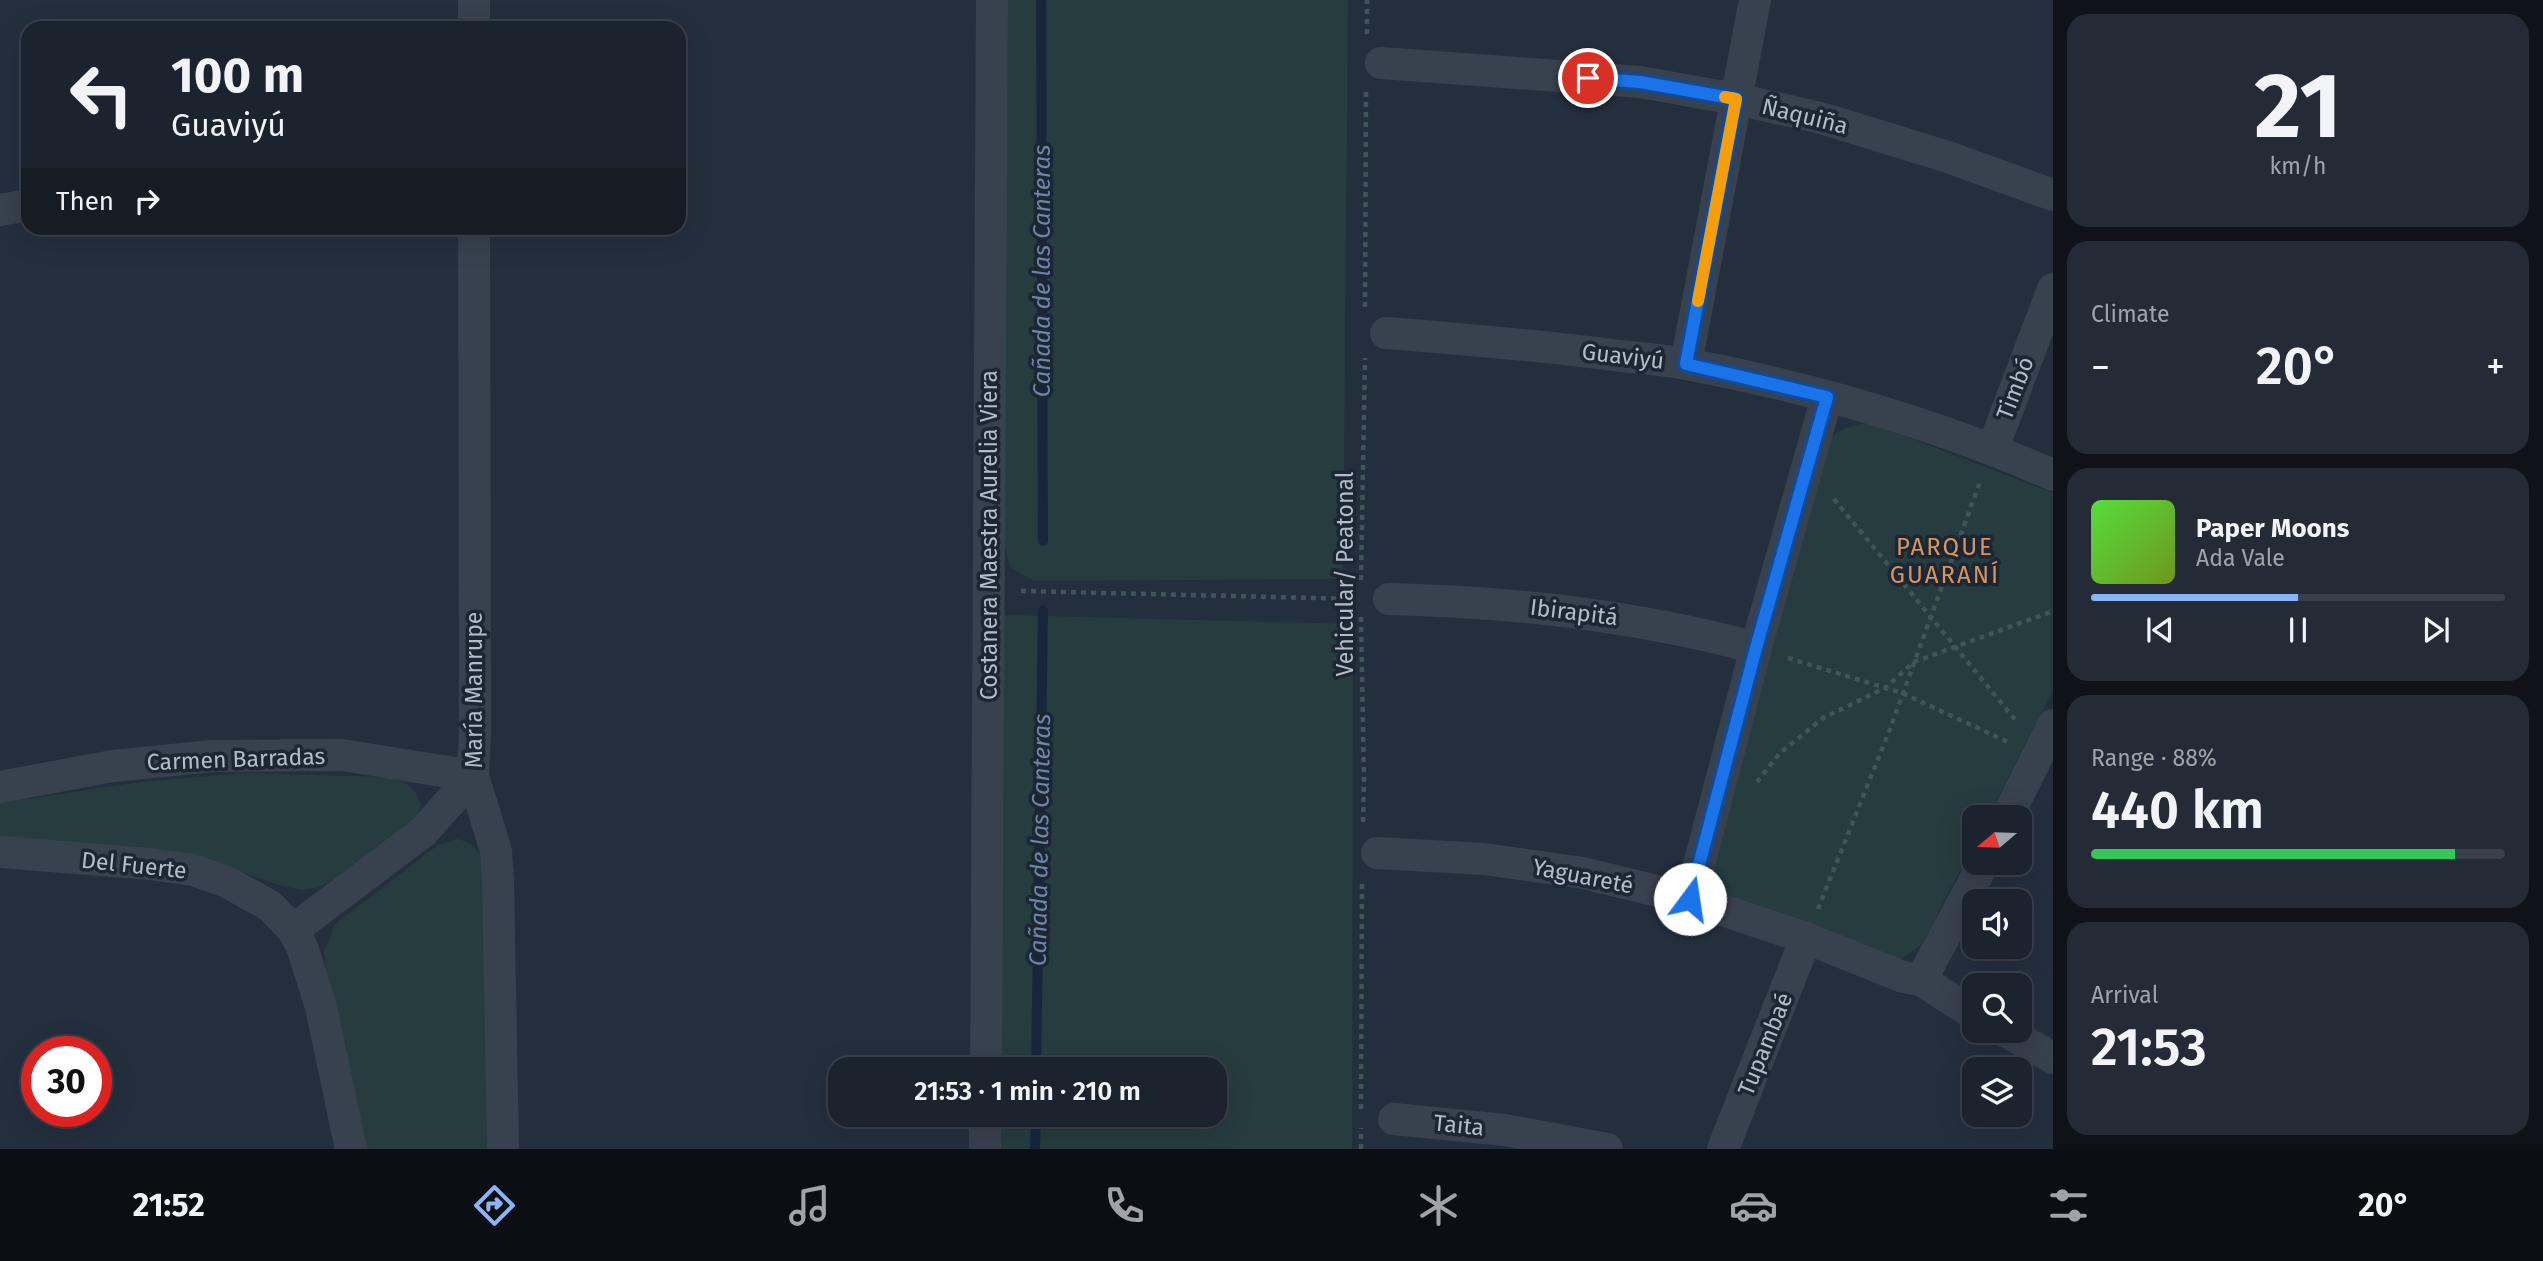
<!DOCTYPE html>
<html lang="en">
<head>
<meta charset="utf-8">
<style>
  body { margin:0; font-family:"Fira Sans",sans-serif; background:#242b36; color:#f1f3f6; height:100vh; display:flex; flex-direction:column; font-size:26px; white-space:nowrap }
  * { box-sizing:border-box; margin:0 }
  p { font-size:23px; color:#a0a4aa }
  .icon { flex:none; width:38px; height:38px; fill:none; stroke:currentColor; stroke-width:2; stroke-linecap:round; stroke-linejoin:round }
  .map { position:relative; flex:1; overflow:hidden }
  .details { display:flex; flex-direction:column; gap:14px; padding:14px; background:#0f1319; width:490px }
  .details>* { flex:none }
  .hud { position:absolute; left:21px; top:21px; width:665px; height:214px; border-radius:21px; box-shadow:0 7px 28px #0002,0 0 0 2px #39404a; background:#1b232e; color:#f1f3f6; overflow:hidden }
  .needle { width:46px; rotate:251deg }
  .fabs { position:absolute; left:1962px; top:805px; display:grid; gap:14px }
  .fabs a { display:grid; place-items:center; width:70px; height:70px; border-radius:14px; background:#1b232e; box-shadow:0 7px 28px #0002,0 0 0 2px #39404a; font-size:35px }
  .speed { position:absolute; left:21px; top:1036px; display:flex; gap:14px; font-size:35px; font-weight:700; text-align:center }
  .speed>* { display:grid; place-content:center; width:91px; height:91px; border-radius:50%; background:#1b232e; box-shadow:0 7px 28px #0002,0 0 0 2px #39404a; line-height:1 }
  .speed .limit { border:10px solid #d22; background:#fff; color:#111 }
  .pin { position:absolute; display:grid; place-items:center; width:60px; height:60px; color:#fff; margin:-30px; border:4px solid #fff; border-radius:50%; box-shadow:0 2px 7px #0007 }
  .me { position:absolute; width:77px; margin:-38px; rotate:14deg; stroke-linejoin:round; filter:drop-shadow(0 0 5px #0008) }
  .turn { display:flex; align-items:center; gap:24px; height:147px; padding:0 35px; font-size:32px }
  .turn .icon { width:91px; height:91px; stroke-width:2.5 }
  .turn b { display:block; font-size:49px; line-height:60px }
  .then { display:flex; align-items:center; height:66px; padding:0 35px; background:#0003; gap:14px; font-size:26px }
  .big { font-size:52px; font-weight:600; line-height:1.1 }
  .details .card { flex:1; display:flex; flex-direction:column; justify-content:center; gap:10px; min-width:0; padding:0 24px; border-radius:21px; background:#242b36 }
  .details .dial { align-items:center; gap:0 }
  .dial b { font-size:91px; line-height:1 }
  .song { display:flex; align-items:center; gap:21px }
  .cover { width:84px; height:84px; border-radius:10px; background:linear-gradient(135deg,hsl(110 70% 55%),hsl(80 70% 35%)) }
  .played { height:7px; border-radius:4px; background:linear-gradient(90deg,#8ab4f8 50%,#39404a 50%) }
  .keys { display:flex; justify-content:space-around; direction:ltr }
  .heat { display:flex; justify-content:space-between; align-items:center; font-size:38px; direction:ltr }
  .charge { height:10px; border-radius:5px; background:linear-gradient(90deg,#34c759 88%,#39404a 0) }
  .trip { position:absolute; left:828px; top:1057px; width:399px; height:70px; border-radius:21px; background:#1b232e; box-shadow:0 7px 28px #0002,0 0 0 2px #39404a; font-weight:600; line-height:70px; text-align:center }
  .tab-bar { display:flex; height:112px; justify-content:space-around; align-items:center; background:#0b0e12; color:#a0a4aa }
  .tab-bar .icon { width:49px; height:49px }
  .tab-bar .active { color:#8ab4f8 }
  .tab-bar b { font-size:32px; color:#f1f3f6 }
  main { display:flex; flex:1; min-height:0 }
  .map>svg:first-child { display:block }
  .green { fill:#263c3f }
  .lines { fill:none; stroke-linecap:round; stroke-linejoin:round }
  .stream { stroke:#17263c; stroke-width:10 }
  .path { stroke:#3f5557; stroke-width:4.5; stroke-dasharray:5 5; stroke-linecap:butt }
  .street { stroke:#38414e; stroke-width:32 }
  .route-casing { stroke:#114b97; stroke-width:18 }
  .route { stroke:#1a73e8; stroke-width:12 }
  .slow { stroke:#f59e0b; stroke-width:12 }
  .labels { text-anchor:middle; stroke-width:7; stroke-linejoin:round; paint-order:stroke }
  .street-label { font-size:23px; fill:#b4bcc9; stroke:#1d2633 }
  .water-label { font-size:24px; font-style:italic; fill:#6d86a8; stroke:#1d2633 }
  .neighbourhood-label { font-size:24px; letter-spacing:2px; fill:#d59563; stroke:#1d2633 }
</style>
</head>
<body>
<main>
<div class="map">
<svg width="2053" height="1149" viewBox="0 0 2053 1149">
  <rect width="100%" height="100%" fill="#242f3e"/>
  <!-- green -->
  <path class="green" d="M1002 0H1348L1343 579 1034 581 1010 567 1002 535Z
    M1871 423 2053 493V690L1988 817H1974V844L1922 944 1900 960 1730 898 1715 885 1709 874 1830 438C1843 428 1855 424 1871 423Z
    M1002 615 1353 624 1352 1149H992V1115H1214V1069H993Z
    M242 773 390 777 409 785 416 793 421 805 416 821 362 863 320 887 302 890 279 885 218 864 0 841V803L133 783Z
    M457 839C471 841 479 852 486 864L493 1149H367L347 1057 328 983 324 952 335 924 438 845Z"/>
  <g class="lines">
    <!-- stream -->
    <path class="stream" d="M1041 0 1043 541
      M1036 1069 1043 611
      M1035 1149 1036 1115"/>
    <!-- path -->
    <path class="path" d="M1367 34V0
      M1365 307 1366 92
      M1834 499 2017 722
      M1361 580 1365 358
      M1021 591 1358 599
      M1361 617 1364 780 1363 825
      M1788 658 1902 693 2008 742
      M1757 782 1779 754 1823 718 1885 688 1914 662 2053 611
      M1818 909 1890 729 1980 482
      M1361 1109 1362 883
      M1361 1149V1128"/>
    <!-- street -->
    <path class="street" d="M474 28V0
      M1381 63 1640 82 1736 99 1821 118 1948 157 2053 195
      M0 210 28 205
      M474 228 475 732 473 776 496 851 498 880 503 1149
      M1386 333C1462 339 1538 345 1613 355 1638 358 1663 360 1687 364 1812 388 1937 424 2053 475
      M1686 364 1755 0
      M1993 448 2053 289
      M1389 599C1514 602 1635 615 1756 648
      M0 787 113 766 212 756 342 755 473 776
      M2007 817 2053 725
      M0 852 150 864 193 870 227 882 270 906 293 930 302 947 321 1007 351 1149
      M1377 853 1484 859 1583 873 1690 899 1806 938 1903 977 1921 980 1974 1014
      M1690 899 1756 648 1827 397
      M293 930 423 832 473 776
      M1921 980 1984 863
      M2005 1031 2053 1058
      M986 1069 992 0
      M1394 1119 1505 1130 1607 1149
      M985 1149V1115
      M1723 1149 1806 938"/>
  </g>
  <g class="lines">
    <defs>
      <path id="route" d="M1588 78 1640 82 1736 99 1686 364 1827 397 1756 648 1690 899"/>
    </defs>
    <!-- route casing -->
    <use href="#route" class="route-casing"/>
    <!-- route -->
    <use href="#route" class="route"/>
    <!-- slow -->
    <path class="slow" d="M1698 301 1736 99 1725 97"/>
  </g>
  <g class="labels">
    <!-- street labels -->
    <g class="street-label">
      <text transform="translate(1805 116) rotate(14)" y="8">Ñaquiña</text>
      <text transform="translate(1623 356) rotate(7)" y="8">Guaviyú</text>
      <text transform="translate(2015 388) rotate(-69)" y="8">Timbó</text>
      <text transform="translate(989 535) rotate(-90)" y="8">Costanera Maestra Aurelia Viera</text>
      <text transform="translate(1345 574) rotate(-90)" y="8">Vehicular/ Peatonal</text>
      <text transform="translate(1574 612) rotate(7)" y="8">Ibirapitá</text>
      <text transform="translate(474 690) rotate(-90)" y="8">María Manrupe</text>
      <text transform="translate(236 759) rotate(-2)" y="8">Carmen Barradas</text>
      <text transform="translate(134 865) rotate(6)" y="8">Del Fuerte</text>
      <text transform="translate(1583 876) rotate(11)" y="8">Yaguareté</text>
      <text transform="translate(1765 1044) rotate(-68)" y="8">Tupambaé</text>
      <text transform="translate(1459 1125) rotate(6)" y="8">Taita</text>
    </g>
    <!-- water labels -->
    <g class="water-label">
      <text transform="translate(1042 271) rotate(-90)" y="8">Cañada de las Canteras</text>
      <text transform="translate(1040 840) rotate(-89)" y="8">Cañada de las Canteras</text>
    </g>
    <!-- neighbourhood labels -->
    <g class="neighbourhood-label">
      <text x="1945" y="555">PARQUE<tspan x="1945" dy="28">GUARANÍ</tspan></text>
    </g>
  </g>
</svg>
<div class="fabs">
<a><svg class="needle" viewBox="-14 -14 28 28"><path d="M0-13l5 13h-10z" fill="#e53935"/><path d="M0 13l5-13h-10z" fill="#a0a4aa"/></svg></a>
<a><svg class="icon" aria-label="sound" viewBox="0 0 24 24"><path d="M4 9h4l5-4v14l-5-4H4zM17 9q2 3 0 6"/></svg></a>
<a><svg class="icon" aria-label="search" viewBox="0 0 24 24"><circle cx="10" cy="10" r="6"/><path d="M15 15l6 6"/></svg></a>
<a><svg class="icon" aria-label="layers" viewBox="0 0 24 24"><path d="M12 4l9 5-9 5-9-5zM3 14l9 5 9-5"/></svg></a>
</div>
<div class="speed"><div class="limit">30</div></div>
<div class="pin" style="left:1588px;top:78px;background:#d93025"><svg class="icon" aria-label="arrive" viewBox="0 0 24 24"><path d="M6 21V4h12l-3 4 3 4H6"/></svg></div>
<svg class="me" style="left:1690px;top:899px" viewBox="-20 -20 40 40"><circle r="19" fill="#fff"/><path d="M0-13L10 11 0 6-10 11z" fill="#1a73e8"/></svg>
<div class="trip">21:53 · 1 min · 210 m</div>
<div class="hud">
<div class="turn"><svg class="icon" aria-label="left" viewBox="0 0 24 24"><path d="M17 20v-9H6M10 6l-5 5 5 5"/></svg><div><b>100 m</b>Guaviyú</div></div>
<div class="then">Then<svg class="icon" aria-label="right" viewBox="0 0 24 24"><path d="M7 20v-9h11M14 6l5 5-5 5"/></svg></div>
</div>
</div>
<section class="details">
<div class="card dial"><b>21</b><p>km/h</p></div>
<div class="card"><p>Climate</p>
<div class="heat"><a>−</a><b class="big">20°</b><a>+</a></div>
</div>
<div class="card">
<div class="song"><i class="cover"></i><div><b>Paper Moons</b><p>Ada Vale</p></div></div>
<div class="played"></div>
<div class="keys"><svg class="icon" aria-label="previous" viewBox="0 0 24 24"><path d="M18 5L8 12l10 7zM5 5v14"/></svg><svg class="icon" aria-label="pause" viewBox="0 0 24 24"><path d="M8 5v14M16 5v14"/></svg><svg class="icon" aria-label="next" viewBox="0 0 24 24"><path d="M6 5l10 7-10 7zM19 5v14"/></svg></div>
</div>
<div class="card"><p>Range · 88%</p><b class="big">440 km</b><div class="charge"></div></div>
<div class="card"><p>Arrival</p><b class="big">21:53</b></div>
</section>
</main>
<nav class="tab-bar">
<b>21:52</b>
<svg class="icon active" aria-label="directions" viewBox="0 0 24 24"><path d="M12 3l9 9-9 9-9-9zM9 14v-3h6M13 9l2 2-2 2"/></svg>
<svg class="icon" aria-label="music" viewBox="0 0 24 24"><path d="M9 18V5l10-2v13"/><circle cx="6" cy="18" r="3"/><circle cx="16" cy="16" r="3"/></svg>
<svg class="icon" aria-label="phone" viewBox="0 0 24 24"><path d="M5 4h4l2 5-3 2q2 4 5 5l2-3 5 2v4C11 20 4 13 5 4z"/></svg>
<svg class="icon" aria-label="climate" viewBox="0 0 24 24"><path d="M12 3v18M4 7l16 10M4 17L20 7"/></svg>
<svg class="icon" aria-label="car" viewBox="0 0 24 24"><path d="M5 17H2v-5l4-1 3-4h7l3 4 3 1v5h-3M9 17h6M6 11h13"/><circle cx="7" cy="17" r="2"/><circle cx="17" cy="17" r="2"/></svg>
<svg class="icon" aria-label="filters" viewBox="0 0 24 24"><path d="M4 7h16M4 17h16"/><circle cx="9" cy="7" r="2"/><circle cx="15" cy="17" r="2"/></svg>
<b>20°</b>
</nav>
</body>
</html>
